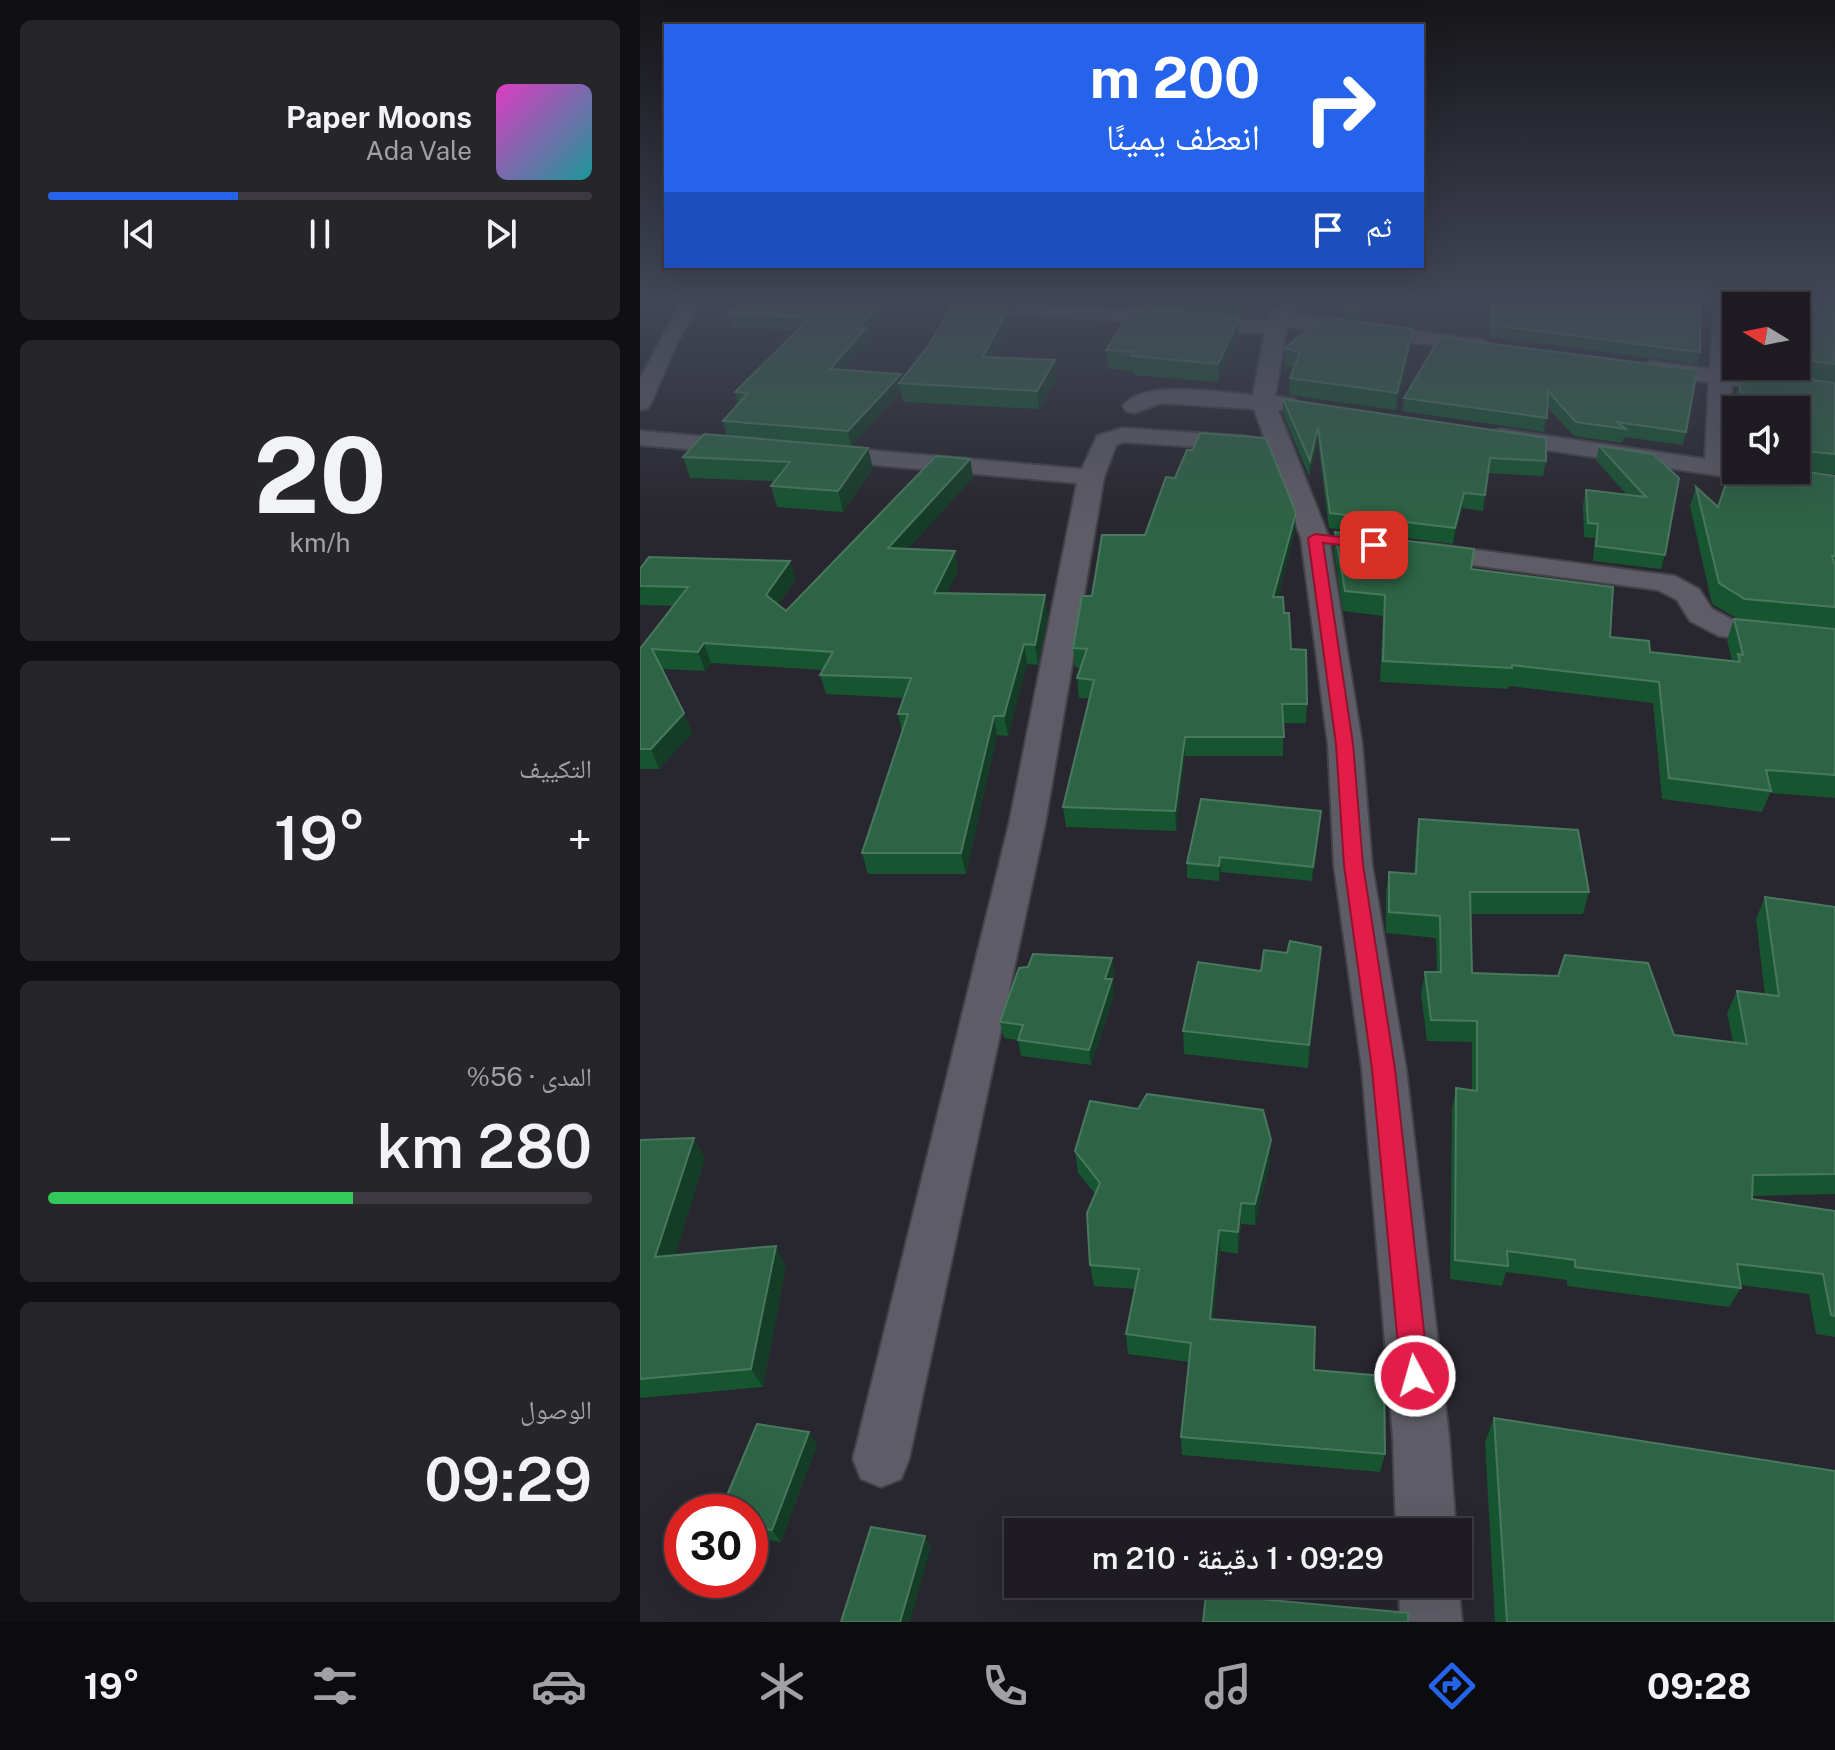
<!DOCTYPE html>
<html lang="ar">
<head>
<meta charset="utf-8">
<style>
  body { margin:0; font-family:"Public Sans","Noto Naskh Arabic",sans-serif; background:#26252a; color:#f1f3f6; direction:rtl; height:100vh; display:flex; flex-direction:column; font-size:30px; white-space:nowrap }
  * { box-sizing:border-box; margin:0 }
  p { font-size:26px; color:#a1a1a5 }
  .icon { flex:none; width:44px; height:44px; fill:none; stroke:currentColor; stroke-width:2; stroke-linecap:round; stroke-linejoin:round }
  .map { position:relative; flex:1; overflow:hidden; direction:ltr }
  .panel { display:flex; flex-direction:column; gap:20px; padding:20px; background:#100f13; width:640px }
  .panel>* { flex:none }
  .hud { position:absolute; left:24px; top:24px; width:760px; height:244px; border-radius:0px; box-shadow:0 8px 32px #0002,0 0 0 2px #3c3a40; direction:rtl; background:#2563eb; color:#fff; overflow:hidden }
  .needle { width:52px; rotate:280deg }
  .fabs { position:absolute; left:1082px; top:292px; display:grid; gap:16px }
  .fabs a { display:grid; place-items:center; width:88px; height:88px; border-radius:0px; background:#1e1c22; box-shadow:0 8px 32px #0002,0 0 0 2px #3c3a40; font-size:40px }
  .speed { position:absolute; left:24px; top:1494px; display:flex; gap:16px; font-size:40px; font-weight:700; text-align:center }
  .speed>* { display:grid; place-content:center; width:104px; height:104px; border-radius:50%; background:#1e1c22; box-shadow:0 8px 32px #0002,0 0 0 2px #3c3a40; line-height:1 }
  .speed .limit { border:12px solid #d22; background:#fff; color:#111 }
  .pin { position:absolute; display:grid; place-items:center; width:68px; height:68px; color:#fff; margin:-34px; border-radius:16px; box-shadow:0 4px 12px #0006 }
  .me { position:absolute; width:88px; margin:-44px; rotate:354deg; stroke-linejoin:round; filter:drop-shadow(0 0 6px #0008) }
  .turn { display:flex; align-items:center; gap:28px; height:168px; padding:0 32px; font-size:36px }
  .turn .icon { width:104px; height:104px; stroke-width:2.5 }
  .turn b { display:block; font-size:56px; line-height:68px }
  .then { display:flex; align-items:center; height:76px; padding:0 32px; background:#0003; gap:16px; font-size:30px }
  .big { font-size:60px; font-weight:600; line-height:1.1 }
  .panel .tile { flex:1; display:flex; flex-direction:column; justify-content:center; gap:12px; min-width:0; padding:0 28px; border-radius:12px; background:#26252a }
  .panel .dial { align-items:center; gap:0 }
  .dial b { font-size:104px; line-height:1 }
  .song { display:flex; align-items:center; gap:24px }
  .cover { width:96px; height:96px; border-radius:12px; background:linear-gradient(135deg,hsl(310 70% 55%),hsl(180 70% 35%)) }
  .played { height:8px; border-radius:4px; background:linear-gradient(90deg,#2563eb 35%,#3c3a40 35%) }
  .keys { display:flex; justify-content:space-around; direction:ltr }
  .heat { display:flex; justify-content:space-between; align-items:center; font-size:44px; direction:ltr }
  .charge { height:12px; border-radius:6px; background:linear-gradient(90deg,#34c759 56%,#3c3a40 0) }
  .trip { position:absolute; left:364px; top:1518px; width:468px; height:80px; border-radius:0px; background:#1e1c22; box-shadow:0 8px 32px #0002,0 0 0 2px #3c3a40; font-weight:600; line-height:80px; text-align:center; direction:rtl }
  .menu { display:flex; height:128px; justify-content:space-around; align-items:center; background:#0c0b0e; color:#a1a1a5 }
  .menu .icon { width:56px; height:56px }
  .menu .active { color:#2563eb }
  .menu b { font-size:36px; color:#f1f3f6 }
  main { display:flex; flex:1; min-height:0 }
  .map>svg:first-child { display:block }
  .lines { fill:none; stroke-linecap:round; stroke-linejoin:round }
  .street-casing { stroke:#444249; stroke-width:4 }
  .street { fill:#5e5c66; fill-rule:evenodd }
  .wall { fill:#175531 }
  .shaded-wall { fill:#143c27 }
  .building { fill:#2d6445; stroke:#4a785f; stroke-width:2 }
  .route { fill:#e11d48; stroke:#92132f; stroke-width:2 }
</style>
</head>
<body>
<main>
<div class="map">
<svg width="1195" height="1622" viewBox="0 0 1195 1622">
  <rect width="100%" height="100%" fill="#28262e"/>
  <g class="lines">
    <defs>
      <path id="street" d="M43 298H62L38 341 11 403 8 408 0 410V379Z
        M291 298 537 312 568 319 629 321 640 298H660L652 315 844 340 854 346 844 352 647 326 635 396 655 399 658 404 655 409 638 410 689 538 722 744 732 865 766 1069 809 1437 816 1532H756L753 1437 722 1069 694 865 688 744 661 538 614 409 521 403 494 413 486 411 483 406C503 378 581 393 613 395L625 333 568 331 537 324 326 311 293 302Z
        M1074 298H1094L1092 372 1195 385V399L1092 385 1090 462 1096 463V470H1144L1195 477V493L860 443 852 441 848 436 852 431 860 429 1065 459 1069 382 1010 375 999 368 1010 361 1070 369Z
        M482 428 604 436 613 438 616 443 613 448 604 450 484 442 476 445 464 477 405 824 269 1459 261 1479 241 1487 221 1479 213 1459 369 824 437 483 181 460 172 458 169 453 172 448 181 446 442 469 457 436Z
        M0 431 106 440 115 442 118 447 115 452 106 454 0 445Z
        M784 543 1035 576 1059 589 1072 609 1097 622 1195 631V649L1079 636 1050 621 1037 600 1018 590 774 557 770 551 774 545Z
        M818 1580 822 1622H760L759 1584H818Z"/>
    </defs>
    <!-- street casing -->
    <use href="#street" class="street-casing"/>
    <!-- street -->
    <use href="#street" class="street"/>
  </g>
  <!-- wall -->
  <path class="wall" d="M104 298 228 334 229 342 205 370 261 374 262 380 289 345 317 298H371L374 317 354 357 415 360 417 378 399 409 263 402 261 391 211 446 87 436 83 421 98 404 95 392 158 330 91 327 87 313Z
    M500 298H611L604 317 501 307Z
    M675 298H724L718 321 703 319 704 307 705 306 674 304Z
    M851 298H1029L1060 352 1057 364 849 337Z
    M1118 298H1195V382L1121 373 1120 366H1156V306H1120Z
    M599 318V336L578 382 494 375 493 371 468 369 466 350Z
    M773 329 771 346 756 410 649 395 650 378 654 368 644 365 645 348Z
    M800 337 1046 432 1043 445 984 437 982 443 934 436 907 407 904 432 762 411 764 398Z
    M1127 374 1195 383V474L1156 470V410L1096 411 1094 408 1095 397 1100 379H1125Z
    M643 399 906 461 903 476 848 473 843 511 822 508 813 544 689 528 678 442 669 476 643 414Z
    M64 434 233 468 203 512 137 507 131 486 134 481 50 478 43 457Z
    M959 446 1013 454 1025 555 1021 569 953 561 955 538 944 537 943 505 946 490 987 495 956 460Z
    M330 459 333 477 268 549 315 551 318 570 307 593 408 614 398 665 387 664 368 736 357 735 326 874H228L222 853 262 731 258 714 264 698 186 694 180 675 183 670 71 663 65 671 22 669 44 713 52 733 19 769H0V649L34 606 0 605V569L156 579 138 605 146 611Z
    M1148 470 1195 476V628L1098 619 1072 604 1050 506 1056 487 1078 507 1147 473Z
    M655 530 638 597 644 613 651 649 667 704 666 723H643V756H545L536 831 426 827 423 807 449 698H439L437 678 441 668 435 667 433 648 452 596 505 535Z
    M695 532 831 569 970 637 1010 652 1092 661 1087 640 1094 619 1195 629V798L1130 793 1122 812 1022 799 1013 703 869 686 868 689 740 682 743 616 703 611 694 551Z
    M681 811 672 881 581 872 579 881 547 878V863Z
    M779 819 949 892 943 914H830L832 973 1034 1035 1093 1042 1087 1013 1097 991 1125 995 1116 919 1125 897 1195 907V1194L1112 1196V1199L1195 1211V1337L1176 1334 1169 1294 1101 1285V1288L1089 1307 927 1286V1280L866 1272 862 1286 810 1279 812 1109 816 1088 832 1090V1042L787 1041 781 994 785 972H797L796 938 746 933V893L749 872 774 874 776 841Z
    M472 958 474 974 472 980 474 995 451 1065 381 1056 378 1040 364 1038 360 1022Z
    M679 970 668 1068 544 1054 543 1031 621 971Z
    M0 1140 65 1158 35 1255 146 1266 123 1387 0 1398Z
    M435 1151 630 1162 615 1225 601 1224 598 1254 580 1251 573 1319 674 1370 745 1454 740 1472 542 1455 541 1437 549 1362 488 1354 486 1334 495 1289 454 1286 450 1265 455 1194 438 1173Z
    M854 1418 1195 1622H855L845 1442Z
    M169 1432 177 1445 141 1542 110 1536V1512Z"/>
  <!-- shaded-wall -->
  <path class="shaded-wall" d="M2 298H22L11 309 2 314 0 309V300Z
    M245 298H259L228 334 229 342 193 383 190 369 218 328Z
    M607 298H611L604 317V305Z
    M722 298H724L718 321 719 309Z
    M372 300 374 317 345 375 343 357Z
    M599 318V336L578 382V364Z
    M773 329 771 346 756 410 757 393Z
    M415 360 417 378 399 409 397 391Z
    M261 374 263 383H259L261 391 211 446 208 431Z
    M678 427V442L669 476 670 461Z
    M228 448 233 468 203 512 198 491Z
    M330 459 333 477 252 567 248 548Z
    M824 493 822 508 813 544 815 528Z
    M656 513 655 530 633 616V597Z
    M315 551 318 570 298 612 294 593Z
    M150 561 156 579 132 614 126 595Z
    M405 595 408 614 398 665 395 645Z
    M64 643 71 663 65 671 58 652Z
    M384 644 387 664 368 736 364 716Z
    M44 713 52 733 19 769 11 749Z
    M354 716 357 735 326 874 321 853Z
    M545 737V756L536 831 535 811Z
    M681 811 680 826 672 881 673 867Z
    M580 857 581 872 579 881V866Z
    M681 947 679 970 668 1068 669 1045Z
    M472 958 474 974 472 980 474 995 451 1065 449 1050 465 979Z
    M54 1138 65 1158 29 1276 15 1257Z
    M631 1140 630 1162 615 1225V1204Z
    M601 1203V1224L598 1254V1232Z
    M579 1230 580 1251 571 1339 570 1319Z
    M136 1246 146 1266 123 1387 111 1369Z
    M169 1432 177 1445 141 1542 132 1530Z
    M285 1536 291 1547 270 1622H260Z"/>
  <!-- building -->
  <path class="building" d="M104 298H245L218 328H226L190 369 261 374 208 431 83 421 108 393 95 392 171 317 87 313Z
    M317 298 372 300 343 357 415 360 397 391 259 383 289 345Z
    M537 298H607L604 305Z
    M715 298H722L719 309 704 307Z
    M852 298H1029L1060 302V352L851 325Z
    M1129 298H1158V306L1161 309 1195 313V364L1156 359V306H1124L1123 301 1130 302Z
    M494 306 599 318 578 364 492 356 494 352 466 350Z
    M684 317 773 329 757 393 650 378 660 353 645 348Z
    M800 337 1057 370 1046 432 977 422 986 429 936 422 908 391 907 418 764 398Z
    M1127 374 1195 383V454L1156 450V410H1112L1100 390V379H1127Z
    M643 399 906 438V461L850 458 845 495 824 493 815 528 690 513 678 427 670 461Z
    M560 433 626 438 656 513 633 597H643L644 613H649L651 649 666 650 667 704H642L644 737H545L535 811 423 807 454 680 437 678 447 649 433 648 442 596H452L462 535H505L526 477 535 478 547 450H553Z
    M64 434 228 448 198 491 131 486 150 462 43 457Z
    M959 446 1013 454 1039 478 1025 555 956 546 958 524 948 523 946 490 1006 497Z
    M296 456 330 459 248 548 315 551 294 593 405 595 395 645 384 644 364 716H354L321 853H222L268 714H258L271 678 180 675 193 652 64 643 58 652 12 649 44 713 11 749H0V649L48 587 0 586V569L9 557 150 561 126 595 146 611Z
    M1093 463 1096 464V470H1130L1152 474 1149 470H1155L1195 476V556H1192L1195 566V607L1105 599 1079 583 1056 487 1078 507Z
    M695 532 834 549 831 569 973 587 970 637 1009 641 1010 652 1100 662 1098 654 1103 655 1094 619 1195 629V775L1126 770 1131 791 1029 778 1019 682 872 665V668L743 661 745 595 705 591Z
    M561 799 681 811 673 867 580 857 579 866 547 863Z
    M779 819 938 830 949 892H830L832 973 918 976 925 955 1008 963 1034 1035 1107 1044 1097 991 1139 996 1125 897 1195 907V1174L1113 1175 1112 1199 1195 1211V1316L1191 1315 1183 1274 1097 1264 1101 1288 935 1267V1260L867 1251 868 1266 815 1260 816 1088 837 1091V1021L791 1020 785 972H801L800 916 749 912V872L776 874Z
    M650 941 681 947 669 1045 543 1031 558 962 621 971 624 950 647 953Z
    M393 954 472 958 465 979H472L449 1050 378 1040 383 1025 360 1022 379 968 388 967Z
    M507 1094 623 1110 631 1140 615 1204 601 1203 598 1232 579 1230 570 1319 675 1327 674 1370 744 1376 745 1454 541 1437 551 1343 486 1334 499 1269 450 1265 447 1213 460 1183 435 1151 450 1101 498 1109Z
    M54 1138 15 1257 136 1246 111 1369 0 1379V1140Z
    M854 1418 1195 1471V1622H867Z
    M117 1424 169 1432 132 1530 110 1527V1512H80Z
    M231 1527 285 1536 260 1622H201Z
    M566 1594 768 1613V1622H563Z"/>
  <!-- sky -->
  <linearGradient id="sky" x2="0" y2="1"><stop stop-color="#161519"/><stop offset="0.57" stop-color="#424757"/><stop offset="1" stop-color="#424757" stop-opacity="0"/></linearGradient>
  <rect width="1195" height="526" fill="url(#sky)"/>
  <!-- route -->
  <path class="route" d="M675 534 734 541 741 545 734 549 683 543 713 744 723 865 755 1069 789 1376 784 1386 775 1390 765 1386 761 1376 732 1069 704 865 696 744 668 538Z"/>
</svg>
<div class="fabs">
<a><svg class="needle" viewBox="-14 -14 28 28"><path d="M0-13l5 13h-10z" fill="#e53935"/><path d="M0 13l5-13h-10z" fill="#a1a1a5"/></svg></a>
<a><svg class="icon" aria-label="sound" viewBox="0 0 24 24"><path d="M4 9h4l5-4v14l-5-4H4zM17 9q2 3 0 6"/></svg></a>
</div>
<div class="speed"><div class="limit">30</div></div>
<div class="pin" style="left:734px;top:545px;background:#d93025"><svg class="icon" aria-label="arrive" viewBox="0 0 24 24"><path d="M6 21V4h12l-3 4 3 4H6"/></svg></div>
<svg class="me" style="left:775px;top:1376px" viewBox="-20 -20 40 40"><circle r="17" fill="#e11d48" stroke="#fff" stroke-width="3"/><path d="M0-11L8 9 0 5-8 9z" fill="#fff"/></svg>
<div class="trip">09:29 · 1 دقيقة · 210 m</div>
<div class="hud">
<div class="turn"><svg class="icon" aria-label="right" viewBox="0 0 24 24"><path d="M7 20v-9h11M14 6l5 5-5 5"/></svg><div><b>200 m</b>انعطف يمينًا</div></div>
<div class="then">ثم<svg class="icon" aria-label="arrive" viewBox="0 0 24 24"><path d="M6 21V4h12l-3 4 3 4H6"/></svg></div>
</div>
</div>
<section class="panel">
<div class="tile">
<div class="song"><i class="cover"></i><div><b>Paper Moons</b><p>Ada Vale</p></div></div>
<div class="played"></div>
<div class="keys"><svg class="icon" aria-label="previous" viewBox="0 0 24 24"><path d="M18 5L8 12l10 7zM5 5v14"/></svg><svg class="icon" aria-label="pause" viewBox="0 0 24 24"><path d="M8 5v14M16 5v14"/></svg><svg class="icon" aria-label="next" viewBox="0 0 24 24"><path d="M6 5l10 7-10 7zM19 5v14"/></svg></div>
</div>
<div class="tile dial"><b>20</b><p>km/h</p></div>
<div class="tile"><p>التكييف</p>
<div class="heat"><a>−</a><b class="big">19°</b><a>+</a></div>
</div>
<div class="tile"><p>المدى · 56%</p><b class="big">280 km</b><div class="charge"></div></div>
<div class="tile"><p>الوصول</p><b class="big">09:29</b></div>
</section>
</main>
<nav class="menu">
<b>09:28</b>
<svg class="icon active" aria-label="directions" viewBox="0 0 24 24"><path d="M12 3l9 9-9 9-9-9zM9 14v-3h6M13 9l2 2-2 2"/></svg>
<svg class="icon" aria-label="music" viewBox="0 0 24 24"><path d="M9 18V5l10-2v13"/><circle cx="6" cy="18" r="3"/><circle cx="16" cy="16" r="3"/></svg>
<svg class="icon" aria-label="phone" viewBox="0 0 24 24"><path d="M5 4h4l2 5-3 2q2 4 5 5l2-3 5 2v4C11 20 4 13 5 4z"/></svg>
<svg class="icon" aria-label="climate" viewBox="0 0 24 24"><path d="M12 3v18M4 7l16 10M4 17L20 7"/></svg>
<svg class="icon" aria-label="car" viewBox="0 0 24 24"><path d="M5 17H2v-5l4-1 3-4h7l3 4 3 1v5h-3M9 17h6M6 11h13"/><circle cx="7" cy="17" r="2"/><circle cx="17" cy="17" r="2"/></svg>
<svg class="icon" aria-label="filters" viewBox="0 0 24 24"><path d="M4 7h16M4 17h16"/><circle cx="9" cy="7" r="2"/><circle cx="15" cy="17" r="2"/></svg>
<b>19°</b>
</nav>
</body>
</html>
